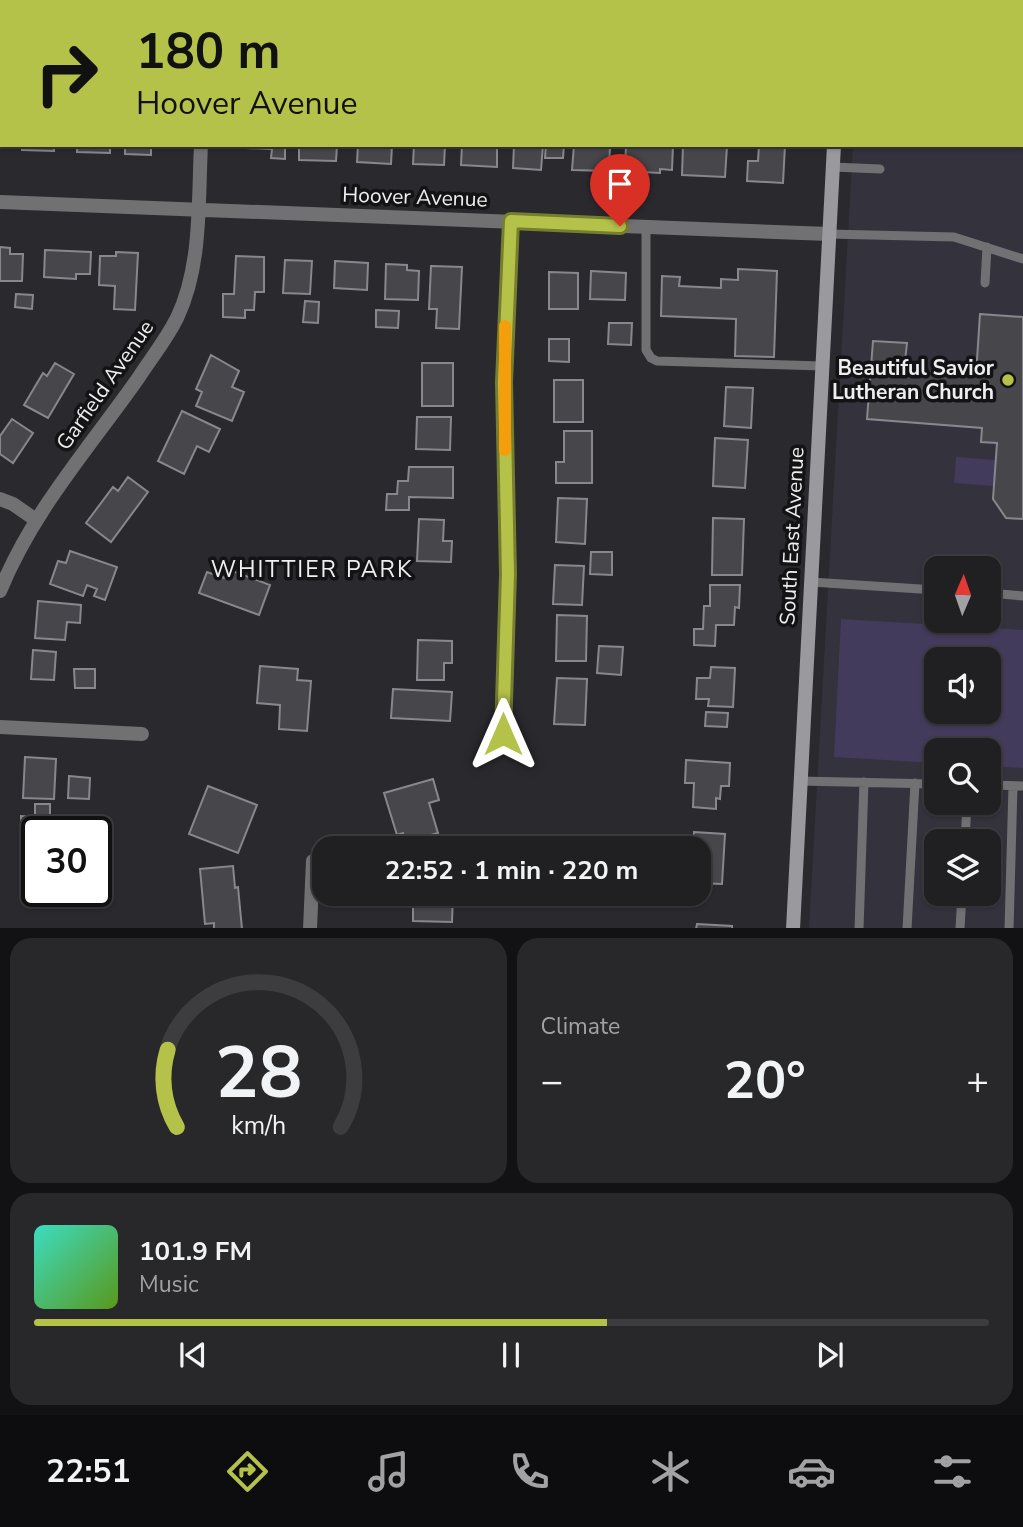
<!DOCTYPE html>
<html lang="en">
<head>
<meta charset="utf-8">
<style>
  body { margin:0; font-family:"Nunito Sans",sans-serif; background:#28272a; color:#f1f3f6; height:100vh; display:flex; flex-direction:column; font-size:26px; white-space:nowrap }
  * { box-sizing:border-box; margin:0 }
  p { font-size:23px; color:#a2a2a5 }
  .icon { flex:none; width:38px; height:38px; fill:none; stroke:currentColor; stroke-width:2; stroke-linecap:round; stroke-linejoin:round }
  .map { position:relative; height:928px; overflow:hidden }
  .panel { display:flex; flex-direction:column; gap:10px; padding:10px; background:#121113; flex:1 }
  .panel>* { flex:none }
  .top-card { position:absolute; left:0px; top:0px; width:1024px; height:147px; box-shadow:0 2px 5px #0004,0 0 0 2px #3d3d40; background:#b5c249; color:#111; overflow:hidden }
  .needle { width:46px; rotate:2deg }
  .controls { position:absolute; left:924px; top:556px; display:grid; gap:14px }
  .controls a { display:grid; place-items:center; width:77px; height:77px; border-radius:14px; background:#201f22; box-shadow:0 2px 5px #0004,0 0 0 2px #3d3d40; font-size:35px }
  .speed { position:absolute; left:21px; top:816px; display:flex; gap:14px; font-size:35px; font-weight:700; text-align:center }
  .speed>* { display:grid; place-content:center; width:91px; height:91px; border-radius:50%; background:#201f22; box-shadow:0 2px 5px #0004,0 0 0 2px #3d3d40; line-height:1 }
  .speed .limit { border:4px solid #111; border-radius:10px; background:#fff; color:#111 }
  .pin { position:absolute; display:grid; place-items:center; width:60px; height:60px; color:#fff; margin:-72px -30px; border-radius:50% 50% 50% 0; rotate:-45deg; box-shadow:0 0 7px #0007 }
  .pin .icon { rotate:45deg }
  .me { position:absolute; width:77px; margin:-38px; rotate:0deg; stroke-linejoin:round; filter:drop-shadow(0 0 5px #0008) }
  .turn { display:flex; align-items:center; gap:24px; height:147px; padding:0 21px; font-size:32px }
  .turn .icon { width:91px; height:91px; stroke-width:2.5 }
  .turn b { display:block; font-size:49px; line-height:60px }
  .big { font-size:52px; font-weight:700; line-height:1.1 }
  .panel .card { flex:1; display:flex; flex-direction:column; justify-content:center; gap:10px; min-width:0; padding:0 24px; border-radius:21px; background:#28272a }
  .panel .dial { align-items:center; gap:0 }
  .dial svg { height:182px; overflow:visible; fill:none; stroke:#3d3d40; stroke-width:7; stroke-linecap:round; text-anchor:middle }
  .dial text { fill:#f1f3f6; stroke:none }
  .song { display:flex; align-items:center; gap:21px }
  .cover { width:84px; height:84px; border-radius:10px; background:linear-gradient(135deg,hsl(170 70% 55%),hsl(90 70% 35%)) }
  .played { height:7px; border-radius:4px; background:linear-gradient(90deg,#b5c249 60%,#3d3d40 60%) }
  .keys { display:flex; justify-content:space-around; direction:ltr }
  .heat { display:flex; justify-content:space-between; align-items:center; font-size:38px; direction:ltr }
  .panel .tiles { flex:1; display:grid; gap:10px; grid-template-columns:1fr 1fr }
  .card:last-child { grid-column:span 2 }
  .trip { position:absolute; left:312px; top:836px; width:399px; height:70px; border-radius:21px; background:#201f22; box-shadow:0 2px 5px #0004,0 0 0 2px #3d3d40; font-weight:700; line-height:70px; text-align:center }
  .tab-bar { display:flex; height:112px; justify-content:space-around; align-items:center; background:#0d0c0e; color:#a2a2a5 }
  .tab-bar .icon { width:49px; height:49px }
  .tab-bar .on { color:#b5c249 }
  .tab-bar b { font-size:32px; color:#f1f3f6 }
  .map>svg:first-child { display:block }
  .built { fill:#34323c; fill-rule:evenodd }
  .green { fill:#433b5c; fill-rule:evenodd }
  .building { fill:#47464b; stroke:#88878d; stroke-width:2 }
  .lines { fill:none; stroke-linecap:round; stroke-linejoin:round }
  .lane { stroke:#717173; stroke-width:9 }
  .street { stroke:#717173; stroke-width:14 }
  .secondary { stroke:#9a999d; stroke-width:14 }
  .route-casing { stroke:#767e2f; stroke-width:18 }
  .route { stroke:#b5c249; stroke-width:12 }
  .slow { stroke:#f59e0b; stroke-width:12 }
  .poi-dot { fill:#b5c249; stroke:#131214; stroke-width:2.5 }
  .labels { text-anchor:middle; stroke-width:7; stroke-linejoin:round; paint-order:stroke }
  .street-label { font-size:21px; fill:#eeeef1; stroke:#131214 }
  .poi-label { font-size:21px; font-weight:bold; fill:#eeeef1; stroke:#131214; text-anchor:end }
  .neighbourhood-label { font-size:23px; letter-spacing:2px; fill:#eeeef1; stroke:#131214 }
</style>
</head>
<body>
<div class="map">
<svg width="1023" height="929" viewBox="0 0 1023 929">
  <rect width="100%" height="100%" fill="#2a292e"/>
  <!-- built -->
  <path class="built" d="M861 0H1023V928L809 929 853 145H1022V2ZM936 569H989V621H936ZM936 660H989V712H936ZM936 751H989V803H936ZM936 842H989V894H936Z"/>
  <!-- green -->
  <path class="green" d="M956 457 996 460 994 486 954 483Z
    M841 619 1023 630V768L989 766V751H936V763L834 757ZM936 660H989V712H936Z"/>
  <!-- building -->
  <path class="building" d="M959 0H1023V109L1022 2Z
    M22 145H54V151L22 150Z
    M77 145H110V153L77 152Z
    M125 145H151V155L125 154Z
    M246 145H285V159L271 158 272 149 246 148Z
    M299 145H337L336 161 299 160Z
    M358 145H392L391 164 357 162Z
    M414 145H445L444 165 413 164Z
    M462 145H497V167L461 165Z
    M514 145H543L541 170 513 168Z
    M546 145H564L563 158H545Z
    M574 145 610 146 609 171 572 170Z
    M626 145H673L672 170 660 169V173L625 171Z
    M683 145 727 146 725 177 682 175Z
    M759 145H785L783 183 747 181 748 161H758Z
    M0 247 10 248V254H23L22 281H0Z
    M45 250 91 252 90 274H76V279L44 277Z
    M116 252 138 253 135 310 114 309 115 286 99 285 100 256H116Z
    M236 256 264 257V292H255L254 310H245V318L223 317V294H234Z
    M285 260 312 261 310 294 283 293Z
    M335 261 368 263 367 290 334 288Z
    M386 264 407 265V270L419 271 418 300 385 299Z
    M431 266 462 267 459 329 436 328 437 309H429Z
    M738 269 777 271 774 357 735 356 736 319 661 316 662 276 680 277 679 286 721 288V279L738 280Z
    M591 271 626 273 625 300 590 299Z
    M549 272 578 273V309H549Z
    M16 294 33 295 32 309 15 307Z
    M305 301 319 302 318 323 303 322Z
    M376 310 399 311 398 328 376 327Z
    M980 314 1023 317V519L1006 518 993 499 997 443 981 442 982 428 867 419 873 341 907 343 904 370 976 375Z
    M609 323H632L631 345 608 344Z
    M549 339H569V362L549 361Z
    M211 355 239 371 232 387 244 392 232 421 196 406 202 392 196 389Z
    M55 363 74 374 48 418 24 405 43 373 47 376Z
    M422 363H453V406H422Z
    M554 380H583V422H554Z
    M726 387 753 388 751 428 724 426Z
    M182 411 220 429 209 452 197 446 184 474 158 461Z
    M417 417H451L450 450 416 449Z
    M12 419 33 433 13 463 0 454V436Z
    M564 431H592V483H556V462H564Z
    M715 438 748 440 745 488 713 486Z
    M409 467H453V498L409 497V510H386L387 494H397L398 481H408Z
    M128 477 148 492 111 542 86 523 113 487 118 491Z
    M558 498 587 499 585 544 556 542Z
    M713 518 744 519 742 575H712Z
    M419 519 444 520 443 541H452L451 562 417 561Z
    M70 551 117 567 105 600 94 596 97 589 87 585 83 596 50 584 58 561 66 563Z
    M591 552H612V575L590 574Z
    M555 565 584 566 582 605 553 604Z
    M227 569 270 585 259 615 199 593 207 572 224 578Z
    M710 585H740L739 608 735 607 734 625H716L715 646 694 645V629H703L704 606H710Z
    M38 601 81 605 80 623 67 622 65 640 35 638Z
    M557 615 587 616 586 661H556Z
    M418 640 452 641V663H444V680H417Z
    M599 646 623 647 621 675 597 673Z
    M33 650 56 652 54 680 31 679Z
    M260 666 298 669 297 680 311 681 307 731 279 729 280 705 257 703Z
    M711 667 735 668 733 707 708 706 709 699H696L697 678H710Z
    M74 669H95V688H75Z
    M557 678 587 679 585 725 554 724Z
    M393 689 452 692 450 721 391 718Z
    M706 712 728 713 727 727 705 726Z
    M25 757 56 759 54 799 23 798Z
    M686 760 730 763 729 786H721L720 799 716 798V809L693 807 694 783H685Z
    M69 776 90 778 89 799 68 798Z
    M433 779 439 800 429 803 438 833 406 842 403 833 397 835 384 793Z
    M208 786 257 805 238 853 189 834Z
    M35 804H50V818H61V831H37V844H21V816L35 817Z
    M694 832 725 834 722 884 698 883V849H693Z
    M233 866 235 888 238 887 242 929H214V923L205 924 200 869Z
    M413 894H453L452 922 413 921Z
    M697 924 732 926V929H696Z"/>
  <g class="lines">
    <!-- lane -->
    <path class="lane" d="M833 167 880 169
      M646 227V350L651 358 657 361 823 366
      M829 234 954 237 1023 259
      M985 283 987 247
      M811 582 936 590
      M989 593 1023 596
      M800 781 936 784
      M989 785 1023 786
      M965 842 967 803
      M859 929 864 782
      M907 929 915 783
      M960 929 962 894
      M1009 929 1013 786"/>
    <!-- street -->
    <path class="street" d="M209 2V0
      M0 202 829 234
      M0 499 13 504 36 520
      M0 591C33 510 90 447 139 377 152 357 166 340 177 318 202 266 198 202 201 145
      M0 727 142 734
      M503 734 508 574 504 382 511 221
      M310 929 313 861"/>
    <!-- secondary -->
    <path class="secondary" d="M842 2V0
      M793 929 834 145"/>
  </g>
  <g class="lines">
    <defs>
      <path id="route" d="M503 734 508 574 504 382 511 221 620 226"/>
    </defs>
    <!-- route casing -->
    <use href="#route" class="route-casing"/>
    <!-- route -->
    <use href="#route" class="route"/>
    <!-- slow -->
    <path class="slow" d="M505 326V450"/>
  </g>
  <!-- markers -->
  <circle class="poi-dot" cx="1008" cy="380" r="7"/>
  <g class="labels">
    <!-- street labels -->
    <g class="street-label">
      <text transform="translate(415 197) rotate(2)" y="7">Hoover Avenue</text>
      <text transform="translate(105 385) rotate(-55)" y="7">Garfield Avenue</text>
      <text transform="translate(792 536) rotate(-87)" y="7">South East Avenue</text>
    </g>
    <!-- poi labels -->
    <g class="poi-label">
      <text x="994" y="375">Beautiful Savior<tspan x="994" dy="24">Lutheran Church</tspan></text>
    </g>
    <!-- neighbourhood labels -->
    <g class="neighbourhood-label">
      <text x="312" y="577">WHITTIER PARK</text>
    </g>
  </g>
</svg>
<div class="controls">
<a><svg class="needle" viewBox="-14 -14 28 28"><path d="M0-13l5 13h-10z" fill="#e53935"/><path d="M0 13l5-13h-10z" fill="#a2a2a5"/></svg></a>
<a><svg class="icon" aria-label="sound" viewBox="0 0 24 24"><path d="M4 9h4l5-4v14l-5-4H4zM17 9q2 3 0 6"/></svg></a>
<a><svg class="icon" aria-label="search" viewBox="0 0 24 24"><circle cx="10" cy="10" r="6"/><path d="M15 15l6 6"/></svg></a>
<a><svg class="icon" aria-label="layers" viewBox="0 0 24 24"><path d="M12 4l9 5-9 5-9-5zM3 14l9 5 9-5"/></svg></a>
</div>
<div class="speed"><div class="limit">30</div></div>
<div class="pin" style="left:620px;top:226px;background:#d93025"><svg class="icon" aria-label="arrive" viewBox="0 0 24 24"><path d="M6 21V4h12l-3 4 3 4H6"/></svg></div>
<svg class="me" style="left:503px;top:734px" viewBox="-20 -20 40 40"><path d="M0-17L14 15 0 8-14 15z" fill="#b5c249" stroke="#fff" stroke-width="4"/></svg>
<div class="trip">22:52 · 1 min · 220 m</div>
<div class="top-card">
<div class="turn"><svg class="icon" aria-label="right" viewBox="0 0 24 24"><path d="M7 20v-9h11M14 6l5 5-5 5"/></svg><div><b>180 m</b>Hoover Avenue</div></div>
</div>
</div>
<section class="panel">
<div class="tiles">
<div class="card dial"><svg viewBox="0 0 100 80">
<path d="M14 69A42 42 0 1 1 86 69"/>
<path d="M14 69A42 42 0 0 1 10 35" stroke="#b5c249"/>
<text x="50" y="56" font-size="32" font-weight="700">28</text>
<text x="50" y="72" font-size="11">km/h</text>
</svg></div>
<div class="card"><p>Climate</p>
<div class="heat"><a>−</a><b class="big">20°</b><a>+</a></div>
</div>
<div class="card">
<div class="song"><i class="cover"></i><div><b>101.9 FM</b><p>Music</p></div></div>
<div class="played"></div>
<div class="keys"><svg class="icon" aria-label="previous" viewBox="0 0 24 24"><path d="M18 5L8 12l10 7zM5 5v14"/></svg><svg class="icon" aria-label="pause" viewBox="0 0 24 24"><path d="M8 5v14M16 5v14"/></svg><svg class="icon" aria-label="next" viewBox="0 0 24 24"><path d="M6 5l10 7-10 7zM19 5v14"/></svg></div>
</div>
</div>
</section>
<nav class="tab-bar">
<b>22:51</b>
<svg class="icon on" aria-label="directions" viewBox="0 0 24 24"><path d="M12 3l9 9-9 9-9-9zM9 14v-3h6M13 9l2 2-2 2"/></svg>
<svg class="icon" aria-label="music" viewBox="0 0 24 24"><path d="M9 18V5l10-2v13"/><circle cx="6" cy="18" r="3"/><circle cx="16" cy="16" r="3"/></svg>
<svg class="icon" aria-label="phone" viewBox="0 0 24 24"><path d="M5 4h4l2 5-3 2q2 4 5 5l2-3 5 2v4C11 20 4 13 5 4z"/></svg>
<svg class="icon" aria-label="climate" viewBox="0 0 24 24"><path d="M12 3v18M4 7l16 10M4 17L20 7"/></svg>
<svg class="icon" aria-label="car" viewBox="0 0 24 24"><path d="M5 17H2v-5l4-1 3-4h7l3 4 3 1v5h-3M9 17h6M6 11h13"/><circle cx="7" cy="17" r="2"/><circle cx="17" cy="17" r="2"/></svg>
<svg class="icon" aria-label="filters" viewBox="0 0 24 24"><path d="M4 7h16M4 17h16"/><circle cx="9" cy="7" r="2"/><circle cx="15" cy="17" r="2"/></svg>
</nav>
</body>
</html>
